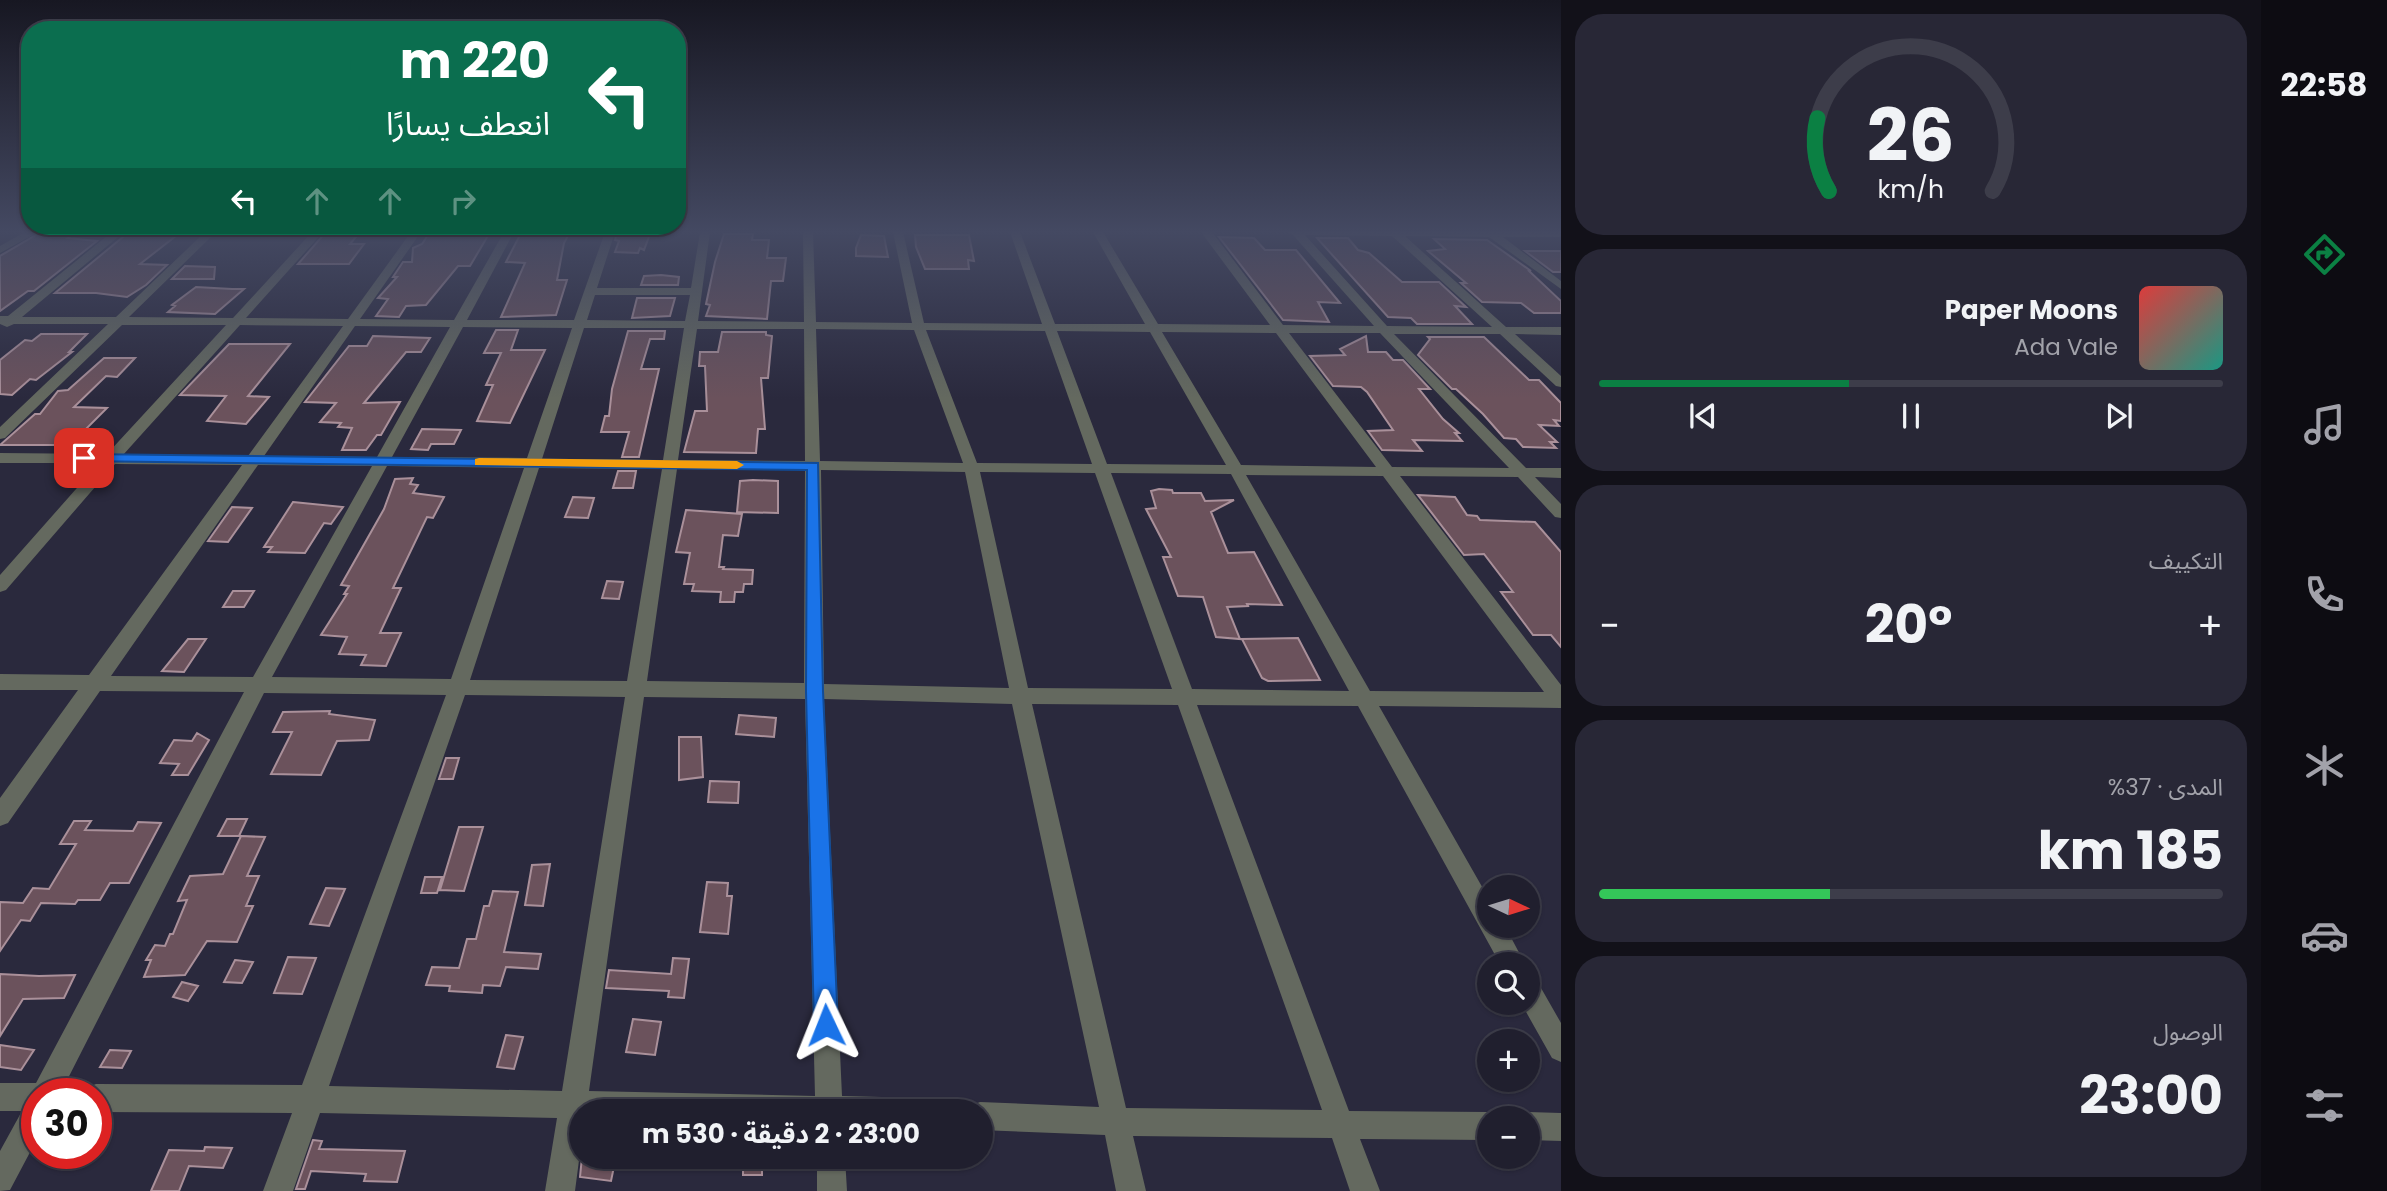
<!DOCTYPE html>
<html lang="ar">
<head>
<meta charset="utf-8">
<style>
  body { margin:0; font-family:Poppins,"Noto Sans Arabic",sans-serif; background:#282736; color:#f1f3f6; direction:rtl; height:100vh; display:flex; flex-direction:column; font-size:26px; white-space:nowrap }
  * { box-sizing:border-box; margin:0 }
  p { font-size:23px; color:#a2a2aa }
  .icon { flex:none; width:38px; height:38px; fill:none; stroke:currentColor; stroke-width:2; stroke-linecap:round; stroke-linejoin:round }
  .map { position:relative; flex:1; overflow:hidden; direction:ltr }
  .panel { display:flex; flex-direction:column; gap:14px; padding:14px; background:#121119; width:700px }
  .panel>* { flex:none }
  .guide { position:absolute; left:21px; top:21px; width:665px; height:214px; border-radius:28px; box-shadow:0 2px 5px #0004,0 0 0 2px #3d3d4a; direction:rtl; background:#0b6e4f; color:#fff; overflow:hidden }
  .needle { width:46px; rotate:94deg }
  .buttons { position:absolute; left:1477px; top:875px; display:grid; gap:14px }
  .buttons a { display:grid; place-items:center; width:63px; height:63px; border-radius:50%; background:#201f2e; box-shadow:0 2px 5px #0004,0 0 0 2px #3d3d4a; font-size:35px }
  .speed { position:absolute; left:21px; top:1078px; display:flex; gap:14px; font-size:35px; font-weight:700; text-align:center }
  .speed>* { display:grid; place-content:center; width:91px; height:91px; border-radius:50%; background:#201f2e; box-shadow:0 2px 5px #0004,0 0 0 2px #3d3d4a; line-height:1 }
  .speed .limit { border:10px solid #d22; background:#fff; color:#111 }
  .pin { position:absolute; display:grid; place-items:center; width:60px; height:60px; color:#fff; margin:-30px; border-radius:14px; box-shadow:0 4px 10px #0006 }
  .me { position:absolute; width:77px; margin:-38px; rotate:358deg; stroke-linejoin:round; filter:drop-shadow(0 0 5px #0008) }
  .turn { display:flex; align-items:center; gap:24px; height:147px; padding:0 21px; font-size:32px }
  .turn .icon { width:91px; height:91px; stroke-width:2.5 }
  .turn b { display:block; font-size:49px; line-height:60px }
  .lanes { display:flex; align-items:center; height:66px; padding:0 21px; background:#0003; justify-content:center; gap:35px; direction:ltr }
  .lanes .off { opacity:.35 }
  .big { font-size:52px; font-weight:700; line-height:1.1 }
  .panel .card { flex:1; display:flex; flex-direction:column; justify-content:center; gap:10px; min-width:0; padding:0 24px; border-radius:28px; background:#282736 }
  .panel .dial { align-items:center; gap:0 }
  .dial svg { height:182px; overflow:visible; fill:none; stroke:#3d3d4a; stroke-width:7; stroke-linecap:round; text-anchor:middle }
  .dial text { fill:#f1f3f6; stroke:none }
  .song { display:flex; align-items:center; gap:21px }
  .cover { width:84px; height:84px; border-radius:10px; background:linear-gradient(135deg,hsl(0 70% 55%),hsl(170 70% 35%)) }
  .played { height:7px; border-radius:4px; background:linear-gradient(90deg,#0b8043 40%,#3d3d4a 40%) }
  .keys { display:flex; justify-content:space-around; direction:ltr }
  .heat { display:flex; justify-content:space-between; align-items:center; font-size:38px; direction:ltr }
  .charge { height:10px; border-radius:5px; background:linear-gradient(90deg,#34c759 37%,#3d3d4a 0) }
  .trip { position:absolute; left:569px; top:1099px; width:424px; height:70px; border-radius:35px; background:#201f2e; box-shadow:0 2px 5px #0004,0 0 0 2px #3d3d4a; font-weight:700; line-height:70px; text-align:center; direction:rtl }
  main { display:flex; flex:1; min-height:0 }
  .menu { display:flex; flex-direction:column; width:126px; justify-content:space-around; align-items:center; background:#0d0c12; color:#a2a2aa }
  .menu .icon { width:49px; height:49px }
  .menu .on { color:#0b8043 }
  .menu b { font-size:32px; color:#f1f3f6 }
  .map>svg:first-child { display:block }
  .building { fill:#6b525c; stroke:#aa909a; stroke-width:2 }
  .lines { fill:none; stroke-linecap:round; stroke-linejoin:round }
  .minor { fill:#64695f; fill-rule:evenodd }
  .route { fill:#1a73e8; stroke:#114b97; stroke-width:2 }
  .slow { fill:#f59e0b }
</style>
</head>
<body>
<main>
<nav class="menu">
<b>22:58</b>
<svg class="icon on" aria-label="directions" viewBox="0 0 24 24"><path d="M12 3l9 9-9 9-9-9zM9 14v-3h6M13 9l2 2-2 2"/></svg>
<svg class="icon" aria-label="music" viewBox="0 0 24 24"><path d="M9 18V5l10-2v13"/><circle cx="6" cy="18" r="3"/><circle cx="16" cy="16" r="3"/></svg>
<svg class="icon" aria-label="phone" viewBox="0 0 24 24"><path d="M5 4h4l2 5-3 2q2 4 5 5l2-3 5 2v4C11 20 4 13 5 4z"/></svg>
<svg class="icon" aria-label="climate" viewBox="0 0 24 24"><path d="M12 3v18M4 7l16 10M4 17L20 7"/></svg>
<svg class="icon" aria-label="car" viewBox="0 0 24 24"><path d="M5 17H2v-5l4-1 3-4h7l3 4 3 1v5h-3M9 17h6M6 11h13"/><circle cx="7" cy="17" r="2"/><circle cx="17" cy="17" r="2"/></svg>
<svg class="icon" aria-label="filters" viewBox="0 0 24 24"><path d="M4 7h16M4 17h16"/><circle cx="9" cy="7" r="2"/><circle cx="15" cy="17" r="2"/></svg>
</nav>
<section class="panel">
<div class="card dial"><svg viewBox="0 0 100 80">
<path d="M14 69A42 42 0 1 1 86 69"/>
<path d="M14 69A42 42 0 0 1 9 37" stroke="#0b8043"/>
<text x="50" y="56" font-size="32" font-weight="700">26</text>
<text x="50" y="72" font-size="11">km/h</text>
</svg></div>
<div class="card">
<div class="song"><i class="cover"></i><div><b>Paper Moons</b><p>Ada Vale</p></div></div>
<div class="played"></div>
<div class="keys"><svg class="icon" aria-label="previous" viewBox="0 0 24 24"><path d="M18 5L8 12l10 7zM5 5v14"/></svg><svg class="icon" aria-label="pause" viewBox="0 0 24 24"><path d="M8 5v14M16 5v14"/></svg><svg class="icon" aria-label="next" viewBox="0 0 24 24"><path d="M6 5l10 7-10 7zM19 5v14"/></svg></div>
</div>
<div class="card"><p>التكييف</p>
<div class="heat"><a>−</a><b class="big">20°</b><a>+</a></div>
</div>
<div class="card"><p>المدى · 37%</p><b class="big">185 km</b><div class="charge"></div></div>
<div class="card"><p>الوصول</p><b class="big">23:00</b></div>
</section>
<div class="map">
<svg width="1561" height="1191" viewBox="0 0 1561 1191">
  <rect width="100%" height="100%" fill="#2a293d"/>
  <!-- building -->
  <path class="building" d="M41 232H77L68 238 97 241 34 291H28L0 311V256Z
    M129 232H181L140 264 167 265 146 285 127 297 96 293H55Z
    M326 232H360L350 244H364L349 264H298Z
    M430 232 489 234 470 266H458L426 305 406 306 399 317 376 316 388 299 378 298 397 277H393L403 262H412L413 248 422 244Z
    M521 233 569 234 564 243 557 280H567L556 315 501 317 525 263 506 262Z
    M617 233 639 234H650L644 250 640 248 638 253 615 252 619 241 615 240Z
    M724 234H753L752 240H769L767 258H786L783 281H771L767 319 706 316 710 305 706 304 715 262Z
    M861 235 884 236 888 257 856 256V248Z
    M915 235H969L974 261 968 260 969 269H925L916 247Z
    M1219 237 1254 238 1265 250H1296L1340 303 1318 302 1329 322 1283 320Z
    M1317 238H1348L1358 250 1369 253 1402 282H1439L1466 307 1455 306 1472 324H1417L1411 318 1388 317Z
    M1434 239 1487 240 1531 271 1528 270 1561 301V313H1534L1521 303 1482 302 1461 283H1466L1428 251 1445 249Z
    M1525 251H1561V272H1553Z
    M185 266 215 267 214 279H172Z
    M661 275 679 277 678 285H641L644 276Z
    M196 287 232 289H244L215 314 168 312 175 306 172 305Z
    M637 298H675L670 316 632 318Z
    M496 330H518L511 350H545L510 423 477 421 493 385H486L501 353H484Z
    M628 331H665L664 339H650L641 369H659L639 457H622L629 432H601L605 416H609L612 389Z
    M722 332H766V335L772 336 768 378H761L765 429H758L756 453 684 452 695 411H707L705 366H699L700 352H718Z
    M41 334H87L69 352H72L36 380 30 379 12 395 0 394V360L25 340 32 341Z
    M373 336 430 338 421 352H406L364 403 400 402 381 435H377L366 450H342L352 428 338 427 341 423 320 422 336 403 305 402 349 346H367Z
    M1366 336 1368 352H1386L1393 360H1403L1430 389H1419L1443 419 1459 433H1455L1462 441 1413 440 1422 451 1382 450 1368 431 1393 430 1367 392 1361 387 1333 386 1310 356 1345 355 1340 349Z
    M1428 337H1484L1529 380H1539L1561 403V421L1554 420 1559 426 1539 425 1557 442H1550L1556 448 1523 447 1516 439 1504 438 1483 414 1456 389H1452L1418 355 1430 339Z
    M229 344H290L248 396 269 397 246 424 207 421 226 396 180 395Z
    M104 358H135L117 377 106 376 74 407 107 408 70 445H0L35 414H40L58 391 68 390Z
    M422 429 461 430 454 444H431L428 450 411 449Z
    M618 471H636L633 488H613Z
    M413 478 410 484 418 485 413 493 444 497 433 518 427 517 393 588H401L380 633H401L386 666 361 665 366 655 339 654 347 637 321 635 347 594H344L349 586 341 585 384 509 395 479Z
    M753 480 778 481V513L737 512 740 481Z
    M1159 489 1172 490 1173 493H1201L1205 501 1234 500 1211 512 1228 553 1254 552 1282 605 1247 604 1248 606 1227 607 1240 639 1216 637 1203 597 1178 596 1163 557H1171L1146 509 1156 508 1151 491Z
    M1418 495 1455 497 1467 515 1477 516 1480 520 1535 522 1561 552V647L1551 635H1533L1501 592H1513L1484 554 1464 555Z
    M573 497 594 498 588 518 565 517Z
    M293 502 343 507 331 524 324 523 305 553 268 552 272 547H264Z
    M232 507 252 508 228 542 208 541Z
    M686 510 742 514 738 536 723 535 719 567H724L723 569 753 570 752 584H744L743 592H735L734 602H720L721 592 692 591 694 584H684L690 553 676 552Z
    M607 581 623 582 619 599 602 598Z
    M233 591H254L244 607H223Z
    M1298 638 1320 680 1268 681 1262 678 1242 639Z
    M188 639H206L184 672 162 671Z
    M330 711 329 714 375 720 369 740 337 741 321 775 271 774 292 732H273L283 712Z
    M739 715 776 718 774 737 736 734Z
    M197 733 209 740 188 775H172L179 764 160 763 174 740 192 741Z
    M679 737H701L703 777 679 780Z
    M446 758H459L453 779H439Z
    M710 781 739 782 738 803 708 802Z
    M227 819H247L239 836H218Z
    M74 821H91L85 830 133 831 138 822 161 823 129 883H110L100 900H78L75 904 41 903 30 921 21 920 0 951V902L23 903 33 888 49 889 76 844H60Z
    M459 827H483L464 891 440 890Z
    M241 836 265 837 247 876H259L246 906H253L237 942 207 941 185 975 144 977 151 960H146L155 945 165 946 170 934H173L187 900 178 901 190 876 223 874Z
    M550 864 543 906 525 905 532 865Z
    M425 877H442L437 893H421Z
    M707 882 728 883 727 896H732L728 934 700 932Z
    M326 888 345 889 329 926 310 924Z
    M493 891 518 892 504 952 541 954 538 969 506 967 500 986 483 985 482 993 449 991 450 986 426 985 432 967 459 968 467 939H476L484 906H489Z
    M288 957 316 958 302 994 274 993Z
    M673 958 689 959 684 998 668 997 669 991 606 988 609 970 671 974Z
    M235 960 253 962 242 983 224 982Z
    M0 974 39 976 75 975 64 998 23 999 0 1036Z
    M182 982 198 986 188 1001 173 997Z
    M633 1019 661 1022 655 1055 626 1052Z
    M506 1035 523 1037 514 1069 497 1067Z
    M0 1045 34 1050 21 1070 0 1067Z
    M110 1050 131 1051 122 1068 100 1067Z
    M313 1140 322 1141 319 1149 405 1151 397 1182 364 1181 366 1174 311 1171 305 1189H296Z
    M205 1147 232 1148 223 1168 189 1166 179 1191H151L169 1150 204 1151Z
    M582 1157H616L611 1181 580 1177Z
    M762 1157V1175H743V1158Z"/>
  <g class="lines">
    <!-- minor -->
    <path class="minor" d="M25 232H38L0 253V246Z
      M112 232H124L22 317H116L205 232H216L129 317 233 318 312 232H323L246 318 348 319 411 232H421L360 319 454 320 504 232H514L467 320H574L605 232H615L597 288H691L700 232H710L698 321 804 322 803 232H813L816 322 912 323 893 232H903L924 323 1042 324 1010 232H1020L1055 324H1145L1093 232H1103L1158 324 1270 325 1201 232H1212L1283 325 1374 326 1293 235 1287 232H1561V237H1503L1561 281V289L1489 237 1405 236 1506 327H1561V335L1515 334 1561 376V387L1556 386 1500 334H1394L1526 468H1561V478L1535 477 1561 504V518L1555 517 1518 477 1400 476 1561 685V708L1379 706 1489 899V926H1505L1525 964H1500L1358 706 1197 705 1349 1111 1489 1112 1500 1118H1489V1140L1360 1139 1380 1191H1350L1332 1138 1133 1136 1146 1191H1116L1105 1135 980 1130V1111H968L970 1106 980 1102 1099 1107 1012 704 824 699 842 1096 882 1097 892 1101 896 1111H581V1145L575 1191H545L557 1118 320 1113 293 1191H263L292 1113 96 1112V1094H84L86 1088 96 1084 302 1085 446 695 264 693 60 1094H37V1139L10 1190 0 1191V1151L22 1111H0V1083H36L244 692 100 691 8 823 0 826V798L78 690H0V674L89 675 242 465 115 464 6 590 0 592V575L99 463H0V453L107 454 226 325H122L5 438 0 439V427L108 324H14L7 327 0 324V316H8ZM1305 235 1392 236 1492 327 1387 326ZM595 295H690L685 321 587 320ZM240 325 343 326 248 456 123 455ZM355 326 450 327 377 457 264 456ZM463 327 572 328 527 458 392 457ZM584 328H684L663 460 542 459ZM697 329H804L805 461 678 460ZM816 329 914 330 963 463 820 461ZM926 330 1045 331 1092 464 977 463ZM1057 331 1150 332 1226 465 1107 464ZM1162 332 1276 333 1376 467 1241 465ZM1289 333H1380L1509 468 1392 467ZM258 465 372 466 253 677 111 676ZM387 466 524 468 451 679 272 677ZM539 468 662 469 627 681 470 680ZM677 469 805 470 804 683 647 681ZM821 470 965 472 1009 688 824 684ZM980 472 1095 473 1172 689 1028 688ZM1111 473 1231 474 1349 691 1192 689ZM1246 475 1383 476 1544 692 1370 691ZM465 695 625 697 562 1091 329 1086ZM644 697 805 699 815 1096 589 1091ZM1032 704 1178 705 1322 1110 1126 1108Z
      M1528 978 1537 981 1561 1023V1062L1552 1058 1521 1003H1528Z
      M1528 1112 1561 1113V1141L1528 1140V1118H1517Z
      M817 1157H845L847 1191H817Z"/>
  </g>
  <!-- sky -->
  <linearGradient id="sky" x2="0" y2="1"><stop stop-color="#171722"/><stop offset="0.58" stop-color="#444962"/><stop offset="1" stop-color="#444962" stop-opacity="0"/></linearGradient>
  <rect width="1561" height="399" fill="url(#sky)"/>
  <!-- route -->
  <path class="route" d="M84 454 818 463 823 691 838 1025 834 1033 826 1037 818 1033 814 1025 806 691 807 470 79 461 77 458Z"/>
  <!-- slow -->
  <path class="slow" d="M479 458 737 461 744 465 737 469 475 465V459Z"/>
</svg>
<div class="buttons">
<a><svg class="needle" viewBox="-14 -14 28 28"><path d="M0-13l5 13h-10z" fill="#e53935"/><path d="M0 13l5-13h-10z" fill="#a2a2aa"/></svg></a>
<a><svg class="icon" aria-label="search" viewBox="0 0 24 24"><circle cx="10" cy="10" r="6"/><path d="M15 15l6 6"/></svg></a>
<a>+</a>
<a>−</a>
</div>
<div class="speed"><div class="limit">30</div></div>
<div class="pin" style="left:84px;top:458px;background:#d93025"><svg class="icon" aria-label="arrive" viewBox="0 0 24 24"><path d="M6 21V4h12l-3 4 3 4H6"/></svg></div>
<svg class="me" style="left:826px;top:1025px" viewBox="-20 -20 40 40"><path d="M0-17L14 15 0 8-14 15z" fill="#1a73e8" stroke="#fff" stroke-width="4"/></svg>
<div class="trip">23:00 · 2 دقيقة · 530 m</div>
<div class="guide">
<div class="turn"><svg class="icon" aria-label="left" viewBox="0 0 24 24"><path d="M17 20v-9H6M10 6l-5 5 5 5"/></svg><div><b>220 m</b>انعطف يسارًا</div></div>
<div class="lanes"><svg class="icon" aria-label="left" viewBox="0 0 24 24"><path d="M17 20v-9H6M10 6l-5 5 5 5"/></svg><svg class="icon off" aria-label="ahead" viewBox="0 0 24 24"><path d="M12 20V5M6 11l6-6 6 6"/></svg><svg class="icon off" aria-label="ahead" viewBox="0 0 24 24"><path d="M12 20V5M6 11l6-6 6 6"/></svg><svg class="icon off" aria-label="right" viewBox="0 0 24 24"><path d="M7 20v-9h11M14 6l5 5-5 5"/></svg></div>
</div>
</div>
</main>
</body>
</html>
